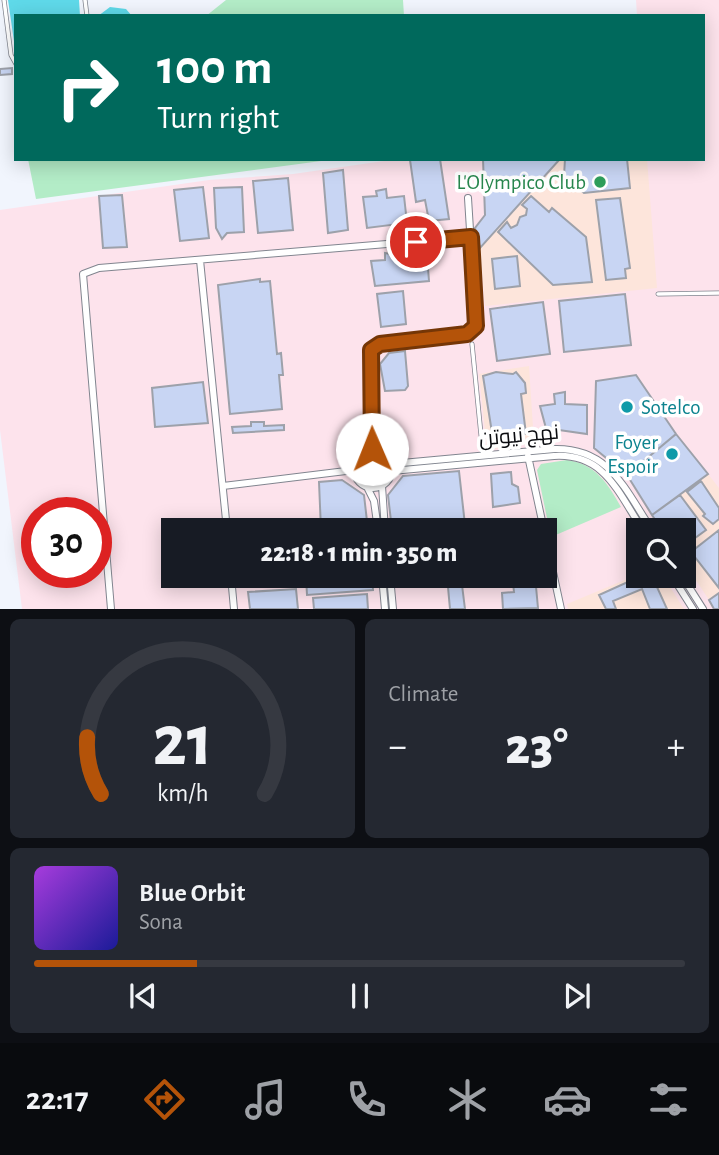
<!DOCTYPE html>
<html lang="en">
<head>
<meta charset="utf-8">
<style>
  body { margin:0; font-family:"Alegreya Sans",Cairo,sans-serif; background:#242831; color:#f1f3f6; height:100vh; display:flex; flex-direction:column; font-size:26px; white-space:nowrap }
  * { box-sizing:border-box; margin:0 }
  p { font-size:23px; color:#9ea1a6 }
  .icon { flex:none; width:38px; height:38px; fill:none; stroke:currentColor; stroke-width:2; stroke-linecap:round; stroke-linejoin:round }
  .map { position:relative; height:609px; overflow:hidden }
  .details { display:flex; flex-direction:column; gap:10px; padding:10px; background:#0d0f14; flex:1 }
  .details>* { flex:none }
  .guide { position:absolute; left:14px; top:14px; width:691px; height:147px; border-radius:0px; box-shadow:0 4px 18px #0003; background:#00695c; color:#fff; overflow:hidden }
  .fabs { position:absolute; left:626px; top:518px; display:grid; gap:14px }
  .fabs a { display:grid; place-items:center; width:70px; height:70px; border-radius:0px; background:#171b24; box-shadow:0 4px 18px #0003; font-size:35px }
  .speed { position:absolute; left:21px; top:497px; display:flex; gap:14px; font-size:35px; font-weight:700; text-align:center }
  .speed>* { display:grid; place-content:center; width:91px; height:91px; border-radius:50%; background:#171b24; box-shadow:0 4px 18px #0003; line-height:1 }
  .speed .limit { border:10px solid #d22; background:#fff; color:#111 }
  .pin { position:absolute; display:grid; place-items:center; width:60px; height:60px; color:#fff; margin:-30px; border:4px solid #fff; border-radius:50%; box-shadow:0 2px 7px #0007 }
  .me { position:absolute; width:77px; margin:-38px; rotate:359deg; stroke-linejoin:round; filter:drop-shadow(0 0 5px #0008) }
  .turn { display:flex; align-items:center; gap:24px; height:147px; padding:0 28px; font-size:32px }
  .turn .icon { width:91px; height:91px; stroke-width:2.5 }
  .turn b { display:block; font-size:49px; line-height:60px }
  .big { font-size:52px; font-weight:800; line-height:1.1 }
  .details .card { flex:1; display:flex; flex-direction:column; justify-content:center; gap:10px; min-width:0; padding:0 24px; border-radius:10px; background:#242831 }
  .details .dial { align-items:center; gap:0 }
  .dial svg { height:182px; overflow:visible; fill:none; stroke:#363941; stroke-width:7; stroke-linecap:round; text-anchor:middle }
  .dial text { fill:#f1f3f6; stroke:none }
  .song { display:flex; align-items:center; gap:21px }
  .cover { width:84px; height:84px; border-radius:10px; background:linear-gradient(135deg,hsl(280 70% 55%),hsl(240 70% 35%)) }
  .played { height:7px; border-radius:4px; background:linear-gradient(90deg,#b45309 25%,#363941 25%) }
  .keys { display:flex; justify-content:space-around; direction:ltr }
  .heat { display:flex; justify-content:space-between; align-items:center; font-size:38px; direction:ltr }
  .details .tiles { flex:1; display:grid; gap:10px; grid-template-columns:1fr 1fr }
  .card:last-child { grid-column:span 2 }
  .trip { position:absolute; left:161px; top:518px; width:396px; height:70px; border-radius:0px; background:#171b24; box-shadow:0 4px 18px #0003; font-weight:800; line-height:70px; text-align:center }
  .menu { display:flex; height:112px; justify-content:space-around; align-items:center; background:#090b0e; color:#9ea1a6 }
  .menu .icon { width:49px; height:49px }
  .menu .active { color:#b45309 }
  .menu b { font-size:32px; color:#f1f3f6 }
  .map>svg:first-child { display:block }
  .industrial { fill:#fde3ec; fill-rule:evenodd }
  .education { fill:#fde5db }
  .green { fill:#b3ecc7 }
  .water { fill:#5fd9e9 }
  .building { fill:#c8d5f3; stroke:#9da1aa; stroke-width:2 }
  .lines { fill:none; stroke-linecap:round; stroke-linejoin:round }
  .lane-casing { stroke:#81858f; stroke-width:5 }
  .street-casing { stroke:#81858f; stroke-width:8 }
  .lane { stroke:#fff; stroke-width:3.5 }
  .street { stroke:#fff; stroke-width:6 }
  .route-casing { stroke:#753606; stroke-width:18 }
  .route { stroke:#b45309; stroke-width:12 }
  .leisure-dot { fill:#2e9e5b; stroke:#fff; stroke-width:2.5 }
  .culture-dot { fill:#0f9aa8; stroke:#fff; stroke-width:2.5 }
  .labels { text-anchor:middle; stroke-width:7; stroke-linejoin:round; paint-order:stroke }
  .leisure-label { font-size:21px; fill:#27864d; stroke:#fff; text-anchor:end }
  .culture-label { font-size:21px; fill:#0d838f; stroke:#fff; text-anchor:start }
  .street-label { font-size:21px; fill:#0a0b0f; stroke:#fff }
</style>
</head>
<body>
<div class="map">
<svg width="719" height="609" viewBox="0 0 719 609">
  <rect width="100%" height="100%" fill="#f1f5fd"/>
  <!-- industrial -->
  <path class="industrial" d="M636 0H719V609H22L0 430V210L209 180 293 174 398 159H704V16H637ZM37 513H96V572H37ZM173 530H544V576H173ZM639 530H684V576H639Z"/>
  <!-- education -->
  <path class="education" d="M560 159H565L563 167 566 173 627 159H647L657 288 485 306 480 248Z
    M529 366 534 443 487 450 479 374Z
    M708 474 719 488V593L709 600 684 562V530H662L652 515Z
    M639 574 663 576 684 609H568L567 604Z"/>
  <!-- green -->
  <path class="green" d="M226 0H403L404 16H206Z
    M28 159H336L36 199Z
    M567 460C596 464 608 484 621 507L551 537 537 470 541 464Z"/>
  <!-- water -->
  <path class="water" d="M8 0H79L80 16H16V55Z
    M110 7 126 9 132 16H98Z"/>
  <!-- building -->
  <path class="building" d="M12 68V74L0 75V69Z
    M440 159 449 219 429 221 425 200 416 202 410 160Z
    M483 159H560L480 248 475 228 485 215Z
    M565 159H627L630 188 584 193 564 176Z
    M343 170 348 230 328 233 323 173Z
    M288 178 293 230 258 233 253 181Z
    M203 187 209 238 180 241 174 190Z
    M242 187 244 232 227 233 222 239 216 228 214 188Z
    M386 189 387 198 404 196 407 223 367 228 363 197 377 196 376 191Z
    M122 195 127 247 103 248 99 196Z
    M531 196 549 212 552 208 586 237 592 282 553 285 498 232 507 222 511 228 517 225 520 217 526 215 527 209 522 205Z
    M620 198 630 268 625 269 626 278 606 280 596 200Z
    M385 253 395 255 414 253V257L427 255 429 281 375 286 371 261 385 260Z
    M517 256 520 286 495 289 492 259Z
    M260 279V282L270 281 277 354 281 353 283 375H279L282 409 230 414 218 285Z
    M403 291 406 324 381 327 377 294Z
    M625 294 631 345 564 352 559 301Z
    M543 302 550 354 497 361 490 309Z
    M405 351 408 386 405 390 385 391 380 364 389 353Z
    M496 372 513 374 516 372 525 383 526 393 521 394 526 434 493 439 483 376Z
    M636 375 676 434 627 475 594 448 596 381Z
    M203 382 208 423 155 427 152 388Z
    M565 392V404L587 405V434L559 430 547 432 540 406 555 404 554 394Z
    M251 422H264V426L284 425V430L233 433 232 427 251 426Z
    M676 434 708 474 652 515 627 475Z
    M459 471 465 525 392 530 388 495 403 476Z
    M511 472 512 484 518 487 520 503 493 507 491 474Z
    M342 480 364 495 368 530H321L319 482Z
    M701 481 719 508V519L713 524 703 516 705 514 687 492Z
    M680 495 706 530 684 546V530H662L652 515Z
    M524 519V530H493V520Z
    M719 530V588L691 552Z
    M306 576H372L373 590 307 595Z
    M501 576H535L538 608 503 609 502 593 514 592 513 583 502 584Z
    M641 576H652L667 609H650L642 589 613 601 616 609H606L599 595Z
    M462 585 465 609H450L448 587Z
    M296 589 298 609H250L248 592Z
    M719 593V609H714L709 600Z
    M367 594 368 609H314L313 598Z"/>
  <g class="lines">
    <defs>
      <path id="lane" d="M4 0 11 55 16 64
        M85 0 87 16
        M658 294 719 293
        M472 344 483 455"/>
      <path id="street" d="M200 260 227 530
        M372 449 371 350 380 344 467 334 476 326 468 198
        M354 469a19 19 0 1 1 38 0a19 19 0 1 1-38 0Z
        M528 456 561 609
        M391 464 555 449C610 448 625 490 652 530
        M392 471 554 456C605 453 618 493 643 530
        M223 486 354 470
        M382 486 385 530
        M367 487 374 501 378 530
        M231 576 234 609
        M382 576 385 609
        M390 576 393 609
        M672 576 693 609
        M682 576 703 609
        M111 609 83 274 99 268 471 237"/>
    </defs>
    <!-- lane casing -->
    <use href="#lane" class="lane-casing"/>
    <!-- street casing -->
    <use href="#street" class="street-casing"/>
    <!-- lane -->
    <use href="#lane" class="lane"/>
    <!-- street -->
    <use href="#street" class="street"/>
  </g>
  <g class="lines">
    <defs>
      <path id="route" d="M372 449 371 350 380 344 467 334 476 326 471 237 416 242"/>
    </defs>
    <!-- route casing -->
    <use href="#route" class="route-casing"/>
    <!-- route -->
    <use href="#route" class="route"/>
  </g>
  <!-- markers -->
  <circle class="leisure-dot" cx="600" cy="182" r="7"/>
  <g class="culture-dot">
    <circle cx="627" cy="407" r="7"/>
    <circle cx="672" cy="454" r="7"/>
  </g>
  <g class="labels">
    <!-- leisure labels -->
    <g class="leisure-label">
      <text x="586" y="189">L'Olympico Club</text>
    </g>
    <!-- culture labels -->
    <g class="culture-label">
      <text x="641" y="414">Sotelco</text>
      <text x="658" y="449" text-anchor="end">Foyer<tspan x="658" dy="24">Espoir</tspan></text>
    </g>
    <!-- street labels -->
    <g class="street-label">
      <text transform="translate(519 435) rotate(-5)" y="7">نهج نيوتن</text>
    </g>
  </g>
</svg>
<div class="fabs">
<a><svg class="icon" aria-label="search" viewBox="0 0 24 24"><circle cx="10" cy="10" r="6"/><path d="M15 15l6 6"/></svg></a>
</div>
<div class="speed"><div class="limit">30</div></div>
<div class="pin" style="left:416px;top:242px;background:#d93025"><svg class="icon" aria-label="arrive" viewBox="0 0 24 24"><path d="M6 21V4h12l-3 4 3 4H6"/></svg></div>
<svg class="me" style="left:372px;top:449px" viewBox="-20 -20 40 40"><circle r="19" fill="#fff"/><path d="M0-13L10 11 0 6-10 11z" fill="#b45309"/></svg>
<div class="trip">22:18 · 1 min · 350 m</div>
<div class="guide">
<div class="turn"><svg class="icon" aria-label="right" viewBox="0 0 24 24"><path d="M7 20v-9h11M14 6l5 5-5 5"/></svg><div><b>100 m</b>Turn right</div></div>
</div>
</div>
<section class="details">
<div class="tiles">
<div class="card dial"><svg viewBox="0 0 100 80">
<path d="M14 69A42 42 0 1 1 86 69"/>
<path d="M14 69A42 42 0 0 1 8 44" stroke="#b45309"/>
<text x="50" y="56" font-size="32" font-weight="700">21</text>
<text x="50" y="72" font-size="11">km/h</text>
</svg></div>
<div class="card"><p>Climate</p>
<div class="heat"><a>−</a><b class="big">23°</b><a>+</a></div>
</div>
<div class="card">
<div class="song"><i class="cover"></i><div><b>Blue Orbit</b><p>Sona</p></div></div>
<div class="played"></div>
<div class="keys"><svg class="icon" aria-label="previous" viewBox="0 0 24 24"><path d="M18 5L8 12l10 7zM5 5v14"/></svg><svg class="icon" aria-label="pause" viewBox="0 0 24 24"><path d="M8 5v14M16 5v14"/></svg><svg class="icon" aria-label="next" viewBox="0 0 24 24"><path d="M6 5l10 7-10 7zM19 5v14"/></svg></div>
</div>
</div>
</section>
<nav class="menu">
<b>22:17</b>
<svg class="icon active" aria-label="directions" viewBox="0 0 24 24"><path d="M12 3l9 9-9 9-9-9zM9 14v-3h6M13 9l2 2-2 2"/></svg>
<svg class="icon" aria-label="music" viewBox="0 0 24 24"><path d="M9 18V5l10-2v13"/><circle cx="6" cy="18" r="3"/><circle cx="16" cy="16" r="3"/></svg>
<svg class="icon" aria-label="phone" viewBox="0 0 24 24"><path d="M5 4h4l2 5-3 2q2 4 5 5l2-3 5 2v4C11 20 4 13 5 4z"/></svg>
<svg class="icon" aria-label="climate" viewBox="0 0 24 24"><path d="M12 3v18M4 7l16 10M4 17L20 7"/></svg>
<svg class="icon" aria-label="car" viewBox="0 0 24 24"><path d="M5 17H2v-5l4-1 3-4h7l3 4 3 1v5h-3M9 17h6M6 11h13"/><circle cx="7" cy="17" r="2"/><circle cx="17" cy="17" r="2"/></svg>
<svg class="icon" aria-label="filters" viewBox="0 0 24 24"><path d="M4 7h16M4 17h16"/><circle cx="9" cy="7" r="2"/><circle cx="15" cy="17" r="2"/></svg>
</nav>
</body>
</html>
